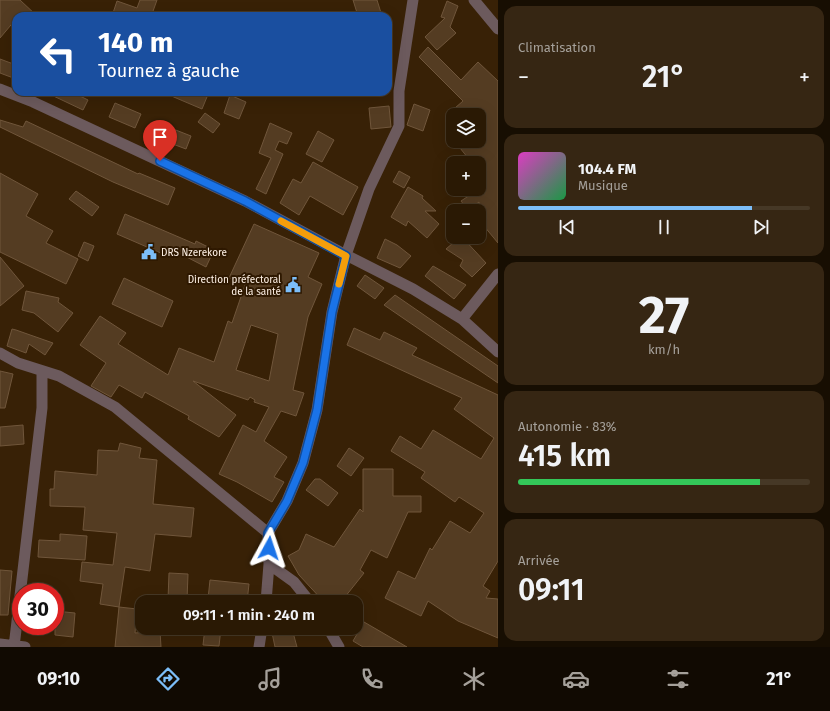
<!DOCTYPE html>
<html lang="fr">
<head>
<meta charset="utf-8">
<style>
  body { margin:0; font-family:"Fira Sans",sans-serif; background:#362613; color:#f1f3f6; height:100vh; display:flex; flex-direction:column; font-size:15px; white-space:nowrap }
  * { box-sizing:border-box; margin:0 }
  p { font-size:13px; color:#a5a09a }
  .icon { flex:none; width:22px; height:22px; fill:none; stroke:currentColor; stroke-width:2; stroke-linecap:round; stroke-linejoin:round }
  .map { position:relative; flex:1; overflow:hidden }
  .panel { display:flex; flex-direction:column; gap:6px; padding:6px; background:#170e02; width:332px }
  .panel>* { flex:none }
  .guide { position:absolute; left:12px; top:12px; width:380px; height:84px; border-radius:12px; box-shadow:0 4px 16px #0002,0 0 0 1px #463826; background:#1a4fa0; color:#fff; overflow:hidden }
  .controls { position:absolute; left:446px; top:108px; display:grid; gap:8px }
  .controls a { display:grid; place-items:center; width:40px; height:40px; border-radius:8px; background:#2a1904; box-shadow:0 4px 16px #0002,0 0 0 1px #463826; font-size:20px }
  .speed { position:absolute; left:12px; top:583px; display:flex; gap:8px; font-size:20px; font-weight:700; text-align:center }
  .speed>* { display:grid; place-content:center; width:52px; height:52px; border-radius:50%; background:#2a1904; box-shadow:0 4px 16px #0002,0 0 0 1px #463826; line-height:1 }
  .speed .limit { border:6px solid #d22; background:#fff; color:#111 }
  .pin { position:absolute; display:grid; place-items:center; width:34px; height:34px; color:#fff; margin:-41px -17px; border-radius:50% 50% 50% 0; rotate:-45deg; box-shadow:0 0 4px #0007 }
  .pin .icon { rotate:45deg }
  .me { position:absolute; width:44px; margin:-22px; rotate:5deg; stroke-linejoin:round; filter:drop-shadow(0 0 3px #0008) }
  .turn { display:flex; align-items:center; gap:14px; height:84px; padding:0 20px; font-size:18px }
  .turn .icon { width:52px; height:52px; stroke-width:2.5 }
  .turn b { display:block; font-size:28px; line-height:34px }
  .big { font-size:30px; font-weight:600; line-height:1.1 }
  .panel .tile { flex:1; display:flex; flex-direction:column; justify-content:center; gap:6px; min-width:0; padding:0 14px; border-radius:12px; background:#362613 }
  .panel .dial { align-items:center; gap:0 }
  .dial b { font-size:52px; line-height:1 }
  .song { display:flex; align-items:center; gap:12px }
  .cover { width:48px; height:48px; border-radius:6px; background:linear-gradient(135deg,hsl(310 70% 55%),hsl(140 70% 35%)) }
  .played { height:4px; border-radius:2px; background:linear-gradient(90deg,#7cbef9 80%,#463826 80%) }
  .keys { display:flex; justify-content:space-around; direction:ltr }
  .heat { display:flex; justify-content:space-between; align-items:center; font-size:22px; direction:ltr }
  .charge { height:6px; border-radius:3px; background:linear-gradient(90deg,#34c759 83%,#463826 0) }
  .trip { position:absolute; left:135px; top:595px; width:228px; height:40px; border-radius:12px; background:#2a1904; box-shadow:0 4px 16px #0002,0 0 0 1px #463826; font-weight:600; line-height:40px; text-align:center }
  .dock { display:flex; height:64px; justify-content:space-around; align-items:center; background:#110a02; color:#a5a09a }
  .dock .icon { width:28px; height:28px }
  .dock .active { color:#7cbef9 }
  .dock b { font-size:18px; color:#f1f3f6 }
  main { display:flex; flex:1; min-height:0 }
  .map>svg:first-child { display:block }
  .building { fill:#543c22; stroke:#70563b; fill-rule:evenodd }
  .lines { fill:none; stroke-linecap:round; stroke-linejoin:round }
  .minor { stroke:#6c5a5d; stroke-width:11 }
  .route-casing { stroke:#114b97; stroke-width:10 }
  .route { stroke:#1a73e8; stroke-width:7 }
  .slow { stroke:#f59e0b; stroke-width:7 }
  .labels { text-anchor:middle; stroke-width:4; stroke-linejoin:round; paint-order:stroke }
  .poi-label { font-size:10px; fill:#fff2e6; stroke:#2e1800; text-anchor:start }
</style>
</head>
<body>
<main>
<div class="map">
<svg width="498" height="647" viewBox="0 0 498 647">
  <rect width="100%" height="100%" fill="#382106"/>
  <!-- building -->
  <path class="building" d="M0 0H20L37 16H16V19L0 38Z
    M140 0H157L152 14 155 16H112L117 1 137 8Z
    M353 0H377L382 16H358Z
    M447 1 458 6 450 27 456 33 437 50 425 37 445 18 441 17Z
    M428 47 461 80 478 62 498 81V243L479 220V202L468 210 461 201 479 189V163H472L460 148 467 141H479V115H447L463 101 419 57Z
    M0 59 16 65V79L0 73Z
    M45 92H72L88 100 83 110Z
    M162 92H209L202 109Z
    M230 95 246 102 239 119 224 113Z
    M115 103 141 114 135 128 109 117Z
    M414 104 430 110 423 131 407 125Z
    M389 106 391 127 371 129 369 108Z
    M205 113 220 124 213 133 198 122Z
    M0 120 23 127 26 121 138 174 139 173 175 188 168 205 113 182 0 127Z
    M270 123 292 133 287 144 279 141 275 150 283 154 266 194 256 189 271 158 259 153Z
    M168 127 191 136 186 149 162 140Z
    M318 131 334 140 322 162 306 154Z
    M313 162 358 187 343 215 310 196 299 215 280 203 293 179 301 183Z
    M399 171 410 177 404 188 393 182Z
    M0 173 38 194 26 216 53 231 46 243 78 259 66 284 0 252Z
    M408 187 423 196 422 198 436 211H425L439 224 427 238 408 221 406 226 391 217Z
    M76 191 99 207 92 216 69 199Z
    M125 214 195 244 196 241 214 250 206 267 173 250 170 257 117 234Z
    M254 224 319 253 308 277 322 284 308 317 293 390 304 393 296 416 281 411 264 441 287 457 274 477 284 482 272 502 237 482 219 474 243 425 256 432 269 407 254 402 255 400 250 397 248 400 193 381 236 415 219 437 188 419 189 416 145 392 142 398 119 385 111 397 91 386 106 363 80 345 100 316 126 333 118 344 168 375 179 348 214 362 228 321 232 323 245 285 229 278ZM251 325 278 334 269 381 236 370Z
    M460 237H462L486 263 472 277 460 266 463 260 446 249Z
    M385 239 397 245 411 256 400 268 377 258Z
    M84 242 94 246 88 261 78 256Z
    M0 257 24 286 0 306Z
    M433 266 466 285 454 299 425 276Z
    M365 275 384 288 375 299 357 286Z
    M124 278 173 301 162 327 112 304Z
    M26 291 59 298 58 302 73 313 58 332 34 313 22 310Z
    M395 295 498 366V383L384 305Z
    M354 328 380 340 384 332 417 348 412 355 498 395V561L483 586 490 591 486 598 498 599V638L458 621 428 601 421 616 385 598 398 571 415 579 430 548 432 550 450 521 470 533 484 513 459 497 455 502 421 478 425 472 391 451 400 436 421 449 433 430 481 459 494 438 454 409 462 398 347 345Z
    M12 329 16 330 53 343 45 355 29 344 26 353 7 346Z
    M0 371 13 374 5 408H0Z
    M23 425 24 444 0 446V427Z
    M120 443 141 448 139 458 157 460 153 504 194 508 191 537 155 534 150 571 125 567 119 607 100 604 103 584 80 581 82 562 113 565 117 533 83 530 85 507 50 506V489H54L55 471 97 475 98 450 118 451Z
    M349 448 364 458 351 476 337 466Z
    M363 469H393V496H421V512H408L387 558 371 550 360 570 364 573 341 602H324L299 575 288 556 299 550 306 534 334 547 360 509 363 512Z
    M315 479H320L338 493 328 506 306 490Z
    M60 534 87 536 85 560 38 557 39 540 60 541Z
    M0 570 12 571 8 615H0Z
    M169 573 188 574 187 600H168Z
    M210 580 249 584 247 602 208 599Z
    M119 607 137 609 135 633 160 631 161 647H115Z
    M55 611 75 613 73 637 55 635Z
    M364 622 407 647H363L353 641Z
    M205 628H221L219 646 203 645Z
    M271 628H295L294 636 297 647H275Z"/>
  <g class="lines">
    <!-- minor -->
    <path class="minor" d="M474 0 498 29
      M0 89 33 102 245 201 346 255 413 289 462 319 498 352
      M462 319 498 274
      M0 353 18 363 59 376 115 407 268 533
      M269 564 294 582 310 602
      M266 602 269 564 268 533 287 501 303 463 317 410 332 312 346 255 369 189 399 126V91L413 0
      M328 628 339 647
      M0 644 25 647
      M14 647 42 408V371
      M259 647 262 628"/>
  </g>
  <g class="lines">
    <defs>
      <path id="route" d="M160 161 245 201 346 256 332 312 317 410 303 463 287 501 268 533 269 548"/>
    </defs>
    <!-- route casing -->
    <use href="#route" class="route-casing"/>
    <!-- route -->
    <use href="#route" class="route"/>
    <!-- slow -->
    <path class="slow" d="M281 221 346 256 339 284"/>
  </g>
  <!-- icons -->
  <defs>
    <symbol id="civic-bare" viewBox="-9 -9 18 18"><path d="M-.6-6.5H3V-4.5H.6V-3L4-1V1h2V6H-6V1h2V-1L-.6-3ZM-1.2 2.5V6h2.4V2.5Z" fill="#7cbef9" stroke="#2e1800" stroke-width="2.5" paint-order="stroke"/></symbol>
  </defs>
  <g fill-rule="evenodd">
    <use href="#civic-bare" x="138" y="241" width="22" height="22"/>
    <use href="#civic-bare" x="282" y="274" width="22" height="22"/>
  </g>
  <g class="labels">
    <!-- poi labels -->
    <g class="poi-label">
      <text x="161" y="256">DRS Nzerekore</text>
      <text x="281" y="283" text-anchor="end">Direction préfectoral<tspan x="281" dy="12">de la santé</tspan></text>
    </g>
  </g>
</svg>
<div class="controls">
<a><svg class="icon" aria-label="layers" viewBox="0 0 24 24"><path d="M12 4l9 5-9 5-9-5zM3 14l9 5 9-5"/></svg></a>
<a>+</a>
<a>−</a>
</div>
<div class="speed"><div class="limit">30</div></div>
<div class="pin" style="left:160px;top:161px;background:#d93025"><svg class="icon" aria-label="arrive" viewBox="0 0 24 24"><path d="M6 21V4h12l-3 4 3 4H6"/></svg></div>
<svg class="me" style="left:269px;top:548px" viewBox="-20 -20 40 40"><path d="M0-17L14 15 0 8-14 15z" fill="#1a73e8" stroke="#fff" stroke-width="4"/></svg>
<div class="trip">09:11 · 1 min · 240 m</div>
<div class="guide">
<div class="turn"><svg class="icon" aria-label="left" viewBox="0 0 24 24"><path d="M17 20v-9H6M10 6l-5 5 5 5"/></svg><div><b>140 m</b>Tournez à gauche</div></div>
</div>
</div>
<section class="panel">
<div class="tile"><p>Climatisation</p>
<div class="heat"><a>−</a><b class="big">21°</b><a>+</a></div>
</div>
<div class="tile">
<div class="song"><i class="cover"></i><div><b>104.4 FM</b><p>Musique</p></div></div>
<div class="played"></div>
<div class="keys"><svg class="icon" aria-label="previous" viewBox="0 0 24 24"><path d="M18 5L8 12l10 7zM5 5v14"/></svg><svg class="icon" aria-label="pause" viewBox="0 0 24 24"><path d="M8 5v14M16 5v14"/></svg><svg class="icon" aria-label="next" viewBox="0 0 24 24"><path d="M6 5l10 7-10 7zM19 5v14"/></svg></div>
</div>
<div class="tile dial"><b>27</b><p>km/h</p></div>
<div class="tile"><p>Autonomie · 83%</p><b class="big">415 km</b><div class="charge"></div></div>
<div class="tile"><p>Arrivée</p><b class="big">09:11</b></div>
</section>
</main>
<nav class="dock">
<b>09:10</b>
<svg class="icon active" aria-label="directions" viewBox="0 0 24 24"><path d="M12 3l9 9-9 9-9-9zM9 14v-3h6M13 9l2 2-2 2"/></svg>
<svg class="icon" aria-label="music" viewBox="0 0 24 24"><path d="M9 18V5l10-2v13"/><circle cx="6" cy="18" r="3"/><circle cx="16" cy="16" r="3"/></svg>
<svg class="icon" aria-label="phone" viewBox="0 0 24 24"><path d="M5 4h4l2 5-3 2q2 4 5 5l2-3 5 2v4C11 20 4 13 5 4z"/></svg>
<svg class="icon" aria-label="climate" viewBox="0 0 24 24"><path d="M12 3v18M4 7l16 10M4 17L20 7"/></svg>
<svg class="icon" aria-label="car" viewBox="0 0 24 24"><path d="M5 17H2v-5l4-1 3-4h7l3 4 3 1v5h-3M9 17h6M6 11h13"/><circle cx="7" cy="17" r="2"/><circle cx="17" cy="17" r="2"/></svg>
<svg class="icon" aria-label="filters" viewBox="0 0 24 24"><path d="M4 7h16M4 17h16"/><circle cx="9" cy="7" r="2"/><circle cx="15" cy="17" r="2"/></svg>
<b>21°</b>
</nav>
</body>
</html>
